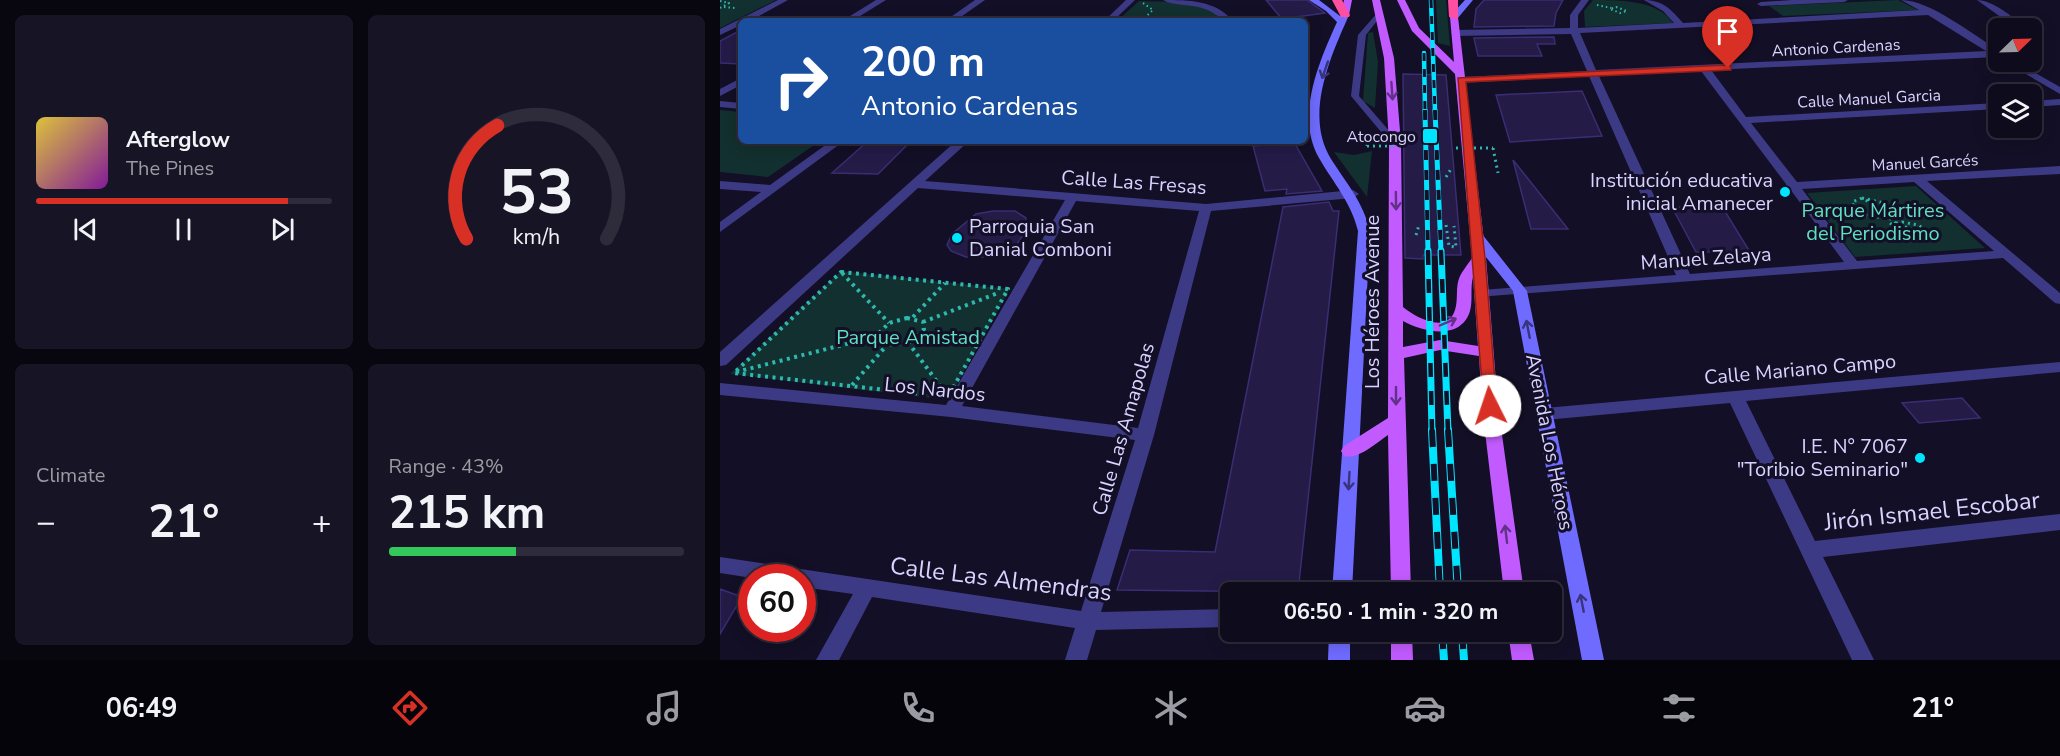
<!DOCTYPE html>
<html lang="en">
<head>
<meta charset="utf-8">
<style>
  body { margin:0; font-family:"Nunito Sans",sans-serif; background:#171425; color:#f1f3f6; height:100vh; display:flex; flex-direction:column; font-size:22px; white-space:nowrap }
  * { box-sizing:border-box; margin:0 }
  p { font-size:20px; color:#9b9ba3 }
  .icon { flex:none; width:33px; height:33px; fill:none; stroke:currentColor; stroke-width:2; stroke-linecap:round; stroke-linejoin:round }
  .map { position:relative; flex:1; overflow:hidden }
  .panel { display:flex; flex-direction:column; gap:15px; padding:15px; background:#08060f; width:720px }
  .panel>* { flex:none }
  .guide { position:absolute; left:18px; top:18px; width:570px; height:126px; border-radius:9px; box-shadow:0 3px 15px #0003,0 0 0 2px #2e2b3b; background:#1a4fa0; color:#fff; overflow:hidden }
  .needle { width:39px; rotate:67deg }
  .tools { position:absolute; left:1268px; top:18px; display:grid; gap:12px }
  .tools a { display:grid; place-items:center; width:54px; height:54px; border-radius:9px; background:#0e0b1c; box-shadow:0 3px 15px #0003,0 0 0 2px #2e2b3b; font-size:30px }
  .speed { position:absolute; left:18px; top:564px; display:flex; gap:12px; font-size:30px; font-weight:700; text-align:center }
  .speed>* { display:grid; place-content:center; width:78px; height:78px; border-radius:50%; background:#0e0b1c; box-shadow:0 3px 15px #0003,0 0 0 2px #2e2b3b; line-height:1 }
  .speed .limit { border:9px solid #d22; background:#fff; color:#111 }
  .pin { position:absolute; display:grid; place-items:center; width:51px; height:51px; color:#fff; margin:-62px -26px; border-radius:50% 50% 50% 0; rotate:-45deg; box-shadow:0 0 6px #0007 }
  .pin .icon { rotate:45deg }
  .me { position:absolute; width:66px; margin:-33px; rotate:356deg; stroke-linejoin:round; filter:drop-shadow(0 0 4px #0008) }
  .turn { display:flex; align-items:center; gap:21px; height:126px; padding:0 24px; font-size:27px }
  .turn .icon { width:78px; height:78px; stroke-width:2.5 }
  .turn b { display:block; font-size:42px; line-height:51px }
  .big { font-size:45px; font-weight:700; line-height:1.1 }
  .panel .widget { flex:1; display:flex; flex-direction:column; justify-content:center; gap:9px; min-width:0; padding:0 21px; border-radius:9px; background:#171425 }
  .panel .dial { align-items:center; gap:0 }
  .dial svg { height:156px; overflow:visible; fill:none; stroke:#2e2b3b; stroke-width:7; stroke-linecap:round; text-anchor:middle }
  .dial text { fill:#f1f3f6; stroke:none }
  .song { display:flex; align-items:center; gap:18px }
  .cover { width:72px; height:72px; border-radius:9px; background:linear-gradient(135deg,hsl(50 70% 55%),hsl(290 70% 35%)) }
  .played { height:6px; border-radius:3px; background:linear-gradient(90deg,#d93025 85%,#2e2b3b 85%) }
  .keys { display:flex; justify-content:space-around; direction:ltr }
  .heat { display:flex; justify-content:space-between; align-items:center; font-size:33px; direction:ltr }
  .charge { height:9px; border-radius:4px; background:linear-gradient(90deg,#34c759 43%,#2e2b3b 0) }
  .panel .tiles { flex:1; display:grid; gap:15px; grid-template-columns:repeat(2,1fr) }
  .trip { position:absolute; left:500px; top:582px; width:342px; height:60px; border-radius:9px; background:#0e0b1c; box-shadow:0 3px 15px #0003,0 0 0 2px #2e2b3b; font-weight:700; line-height:60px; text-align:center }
  .tabs { display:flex; height:96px; justify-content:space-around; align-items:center; background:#06040b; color:#9b9ba3 }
  .tabs .icon { width:42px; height:42px }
  .tabs .selected { color:#d93025 }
  .tabs b { font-size:27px; color:#f1f3f6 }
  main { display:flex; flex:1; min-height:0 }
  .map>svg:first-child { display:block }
  .green { fill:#12302f }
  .building { fill:#241b47; stroke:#3b2d73; stroke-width:1.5 }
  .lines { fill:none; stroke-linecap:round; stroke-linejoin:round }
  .path-far2 { stroke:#2fb8b0; stroke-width:2; stroke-dasharray:1.5 3; stroke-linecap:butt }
  .path-far1 { stroke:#2fb8b0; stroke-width:3; stroke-dasharray:2 4; stroke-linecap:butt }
  .path { stroke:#2fb8b0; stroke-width:4; stroke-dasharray:3 4.5; stroke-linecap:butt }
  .lane { fill:#3d3a85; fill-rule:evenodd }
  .street { fill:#3d3a85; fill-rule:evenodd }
  .secondary { fill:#6f6bff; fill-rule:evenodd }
  .primary { fill:#c25bff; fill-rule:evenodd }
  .highway { fill:#ff4fa3; fill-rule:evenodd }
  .rail-far3-casing { stroke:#00e5ff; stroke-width:4.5 }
  .rail-far2-casing { stroke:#00e5ff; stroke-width:5 }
  .rail-far1-casing { stroke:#00e5ff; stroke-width:7 }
  .rail-casing { stroke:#00e5ff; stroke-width:8 }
  .rail-far3 { stroke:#130f26; stroke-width:3; stroke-dasharray:8; stroke-linecap:butt }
  .rail-far2 { stroke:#130f26; stroke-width:4; stroke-dasharray:10; stroke-linecap:butt }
  .rail-far1 { stroke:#130f26; stroke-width:4.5; stroke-dasharray:14; stroke-linecap:butt }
  .rail { stroke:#130f26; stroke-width:6; stroke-dasharray:17; stroke-linecap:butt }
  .path-bridge { stroke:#2fb8b0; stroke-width:3; stroke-dasharray:2 4; stroke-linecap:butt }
  .oneway { stroke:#38347d }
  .oneway2 { stroke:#623188 }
  .route { fill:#d93025; stroke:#8d1f18; stroke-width:1.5 }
  .poi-dot { fill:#00e5ff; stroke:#130f26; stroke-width:2 }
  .labels { text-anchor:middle; stroke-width:6; stroke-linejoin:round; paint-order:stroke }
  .far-street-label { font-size:16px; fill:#d9d4ff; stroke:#130f26 }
  .far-poi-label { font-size:16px; fill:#d9d4ff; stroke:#130f26; text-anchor:end }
  .poi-label { font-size:20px; fill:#d9d4ff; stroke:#130f26; text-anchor:end }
  .street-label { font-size:20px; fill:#d9d4ff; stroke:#130f26 }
  .park-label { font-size:20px; fill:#5fe0c0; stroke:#130f26 }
  .near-street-label { font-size:24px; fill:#d9d4ff; stroke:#130f26 }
</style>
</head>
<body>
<main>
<section class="panel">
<div class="tiles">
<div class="widget">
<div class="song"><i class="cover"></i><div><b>Afterglow</b><p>The Pines</p></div></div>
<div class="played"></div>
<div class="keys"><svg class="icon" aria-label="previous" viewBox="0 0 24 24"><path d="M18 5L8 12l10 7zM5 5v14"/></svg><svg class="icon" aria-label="pause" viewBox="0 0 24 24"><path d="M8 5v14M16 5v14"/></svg><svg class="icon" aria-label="next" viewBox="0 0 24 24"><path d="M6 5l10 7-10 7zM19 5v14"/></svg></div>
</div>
<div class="widget dial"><svg viewBox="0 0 100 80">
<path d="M14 69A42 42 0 1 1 86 69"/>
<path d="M14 69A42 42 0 0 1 30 11" stroke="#d93025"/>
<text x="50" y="56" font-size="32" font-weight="700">53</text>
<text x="50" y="72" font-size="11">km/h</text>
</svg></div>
<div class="widget"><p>Climate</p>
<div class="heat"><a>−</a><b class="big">21°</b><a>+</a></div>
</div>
<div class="widget"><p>Range · 43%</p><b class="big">215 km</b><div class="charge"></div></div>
</div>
</section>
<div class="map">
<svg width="1340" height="660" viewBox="0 0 1340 660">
  <rect width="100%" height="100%" fill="#130f26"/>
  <!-- green -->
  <path class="green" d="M0 0H56L0 28Z
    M716 0H726L730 46 718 43Z
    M873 0C900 0 938 0 953 23L865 27 864 11Z
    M1178 0 1198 10 1063 16 1049 6Z
    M419 1C445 2 486 0 504 21H397Z
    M653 32 658 62 655 108 643 101 648 33Z
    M0 110 21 112V141H100L48 177 0 172Z
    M652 151 647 197 614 152 634 155Z
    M1196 186 1265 248 1135 257 1087 193Z
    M121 271 290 289 228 400 10 374Z"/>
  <!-- building -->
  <path class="building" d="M546 0H587L605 13 562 19Z
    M764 0H843L836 13 834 26 754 27 756 9Z
    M21 30V64L0 63V41Z
    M834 37 835 44H817L822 56H758L754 38Z
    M683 74 726 75 741 255H703V259L685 258Z
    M862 91 882 136 790 142 776 95Z
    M148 141 190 142 158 174 112 173Z
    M574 142 602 191 566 194 567 189 545 191 533 146Z
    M793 160 848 229H811Z
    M609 202 613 211H619L578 592 397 590 410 550 495 552 563 207Z
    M952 207 1003 208 1030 252H976Z
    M273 211H295L306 218 304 234 297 244 266 257H246L231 251 227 245 232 234 256 214Z
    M1242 398 1260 418 1199 423 1182 403Z
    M0 589 22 597 0 634Z"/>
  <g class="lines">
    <!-- path-far2 -->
    <path class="path-far2" d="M0 1 9 3 0 8
      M877 5 891 8
      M4 7 15 8
      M896 7 907 11 900 13 890 9Z
      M421 21 433 10 423 3"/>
    <!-- path-far1 -->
    <path class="path-far1" d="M647 146 649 135
      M773 148 778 173
      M726 177 731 169
      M1142 198 1164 203 1171 214C1157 220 1137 218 1132 202Z
      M1146 200 1182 228
      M1169 215 1212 212
      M1118 217H1147
      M1182 222 1198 225 1209 232V239L1188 241 1170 231 1171 224Z
      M726 225 729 246 736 247 734 226
      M1185 227 1196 230 1197 235H1187L1180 230Z
      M696 235 699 225"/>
    <!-- path -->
    <path class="path" d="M121 272 288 289 228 397 14 373Z
      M122 273 169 323
      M193 317 225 283
      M187 318 203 322 204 329C193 343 178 347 161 343L158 334 169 323Z
      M203 322 278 293
      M188 342 223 390
      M16 372 158 336
      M132 385 167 345"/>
    <!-- lane -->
    <path class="lane" d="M1257 0C1271 0 1294 16 1303 28H1296Z
      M658 12 663 13 646 35 639 96 678 141 679 143 675 146 672 145 631 96 638 35Z"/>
    <!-- street -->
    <path class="street" d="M58 0H68L30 21H21V25L0 35V29Z
      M156 0H166L132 21H122Z
      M255 0H265L235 21H225Z
      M406 0H415L393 21H384Z
      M443 0C469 0 495 0 513 21 501 21 494 11 482 8 470 4 453 6 443 0Z
      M861 0H869L858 15V28L954 23 943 11 924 0C942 0 951 9 963 23L1199 10 1181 0C1210 0 1253 35 1278 50V57L991 70 1026 117 1278 103V109L1031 123 1077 182 1340 166V174L1207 181 1340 293V304L1335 303 1283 258 757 297 755 294 762 290 956 275 869 76 741 83 736 80 741 77 867 71 851 34 735 36 731 33 735 30 850 28V15ZM1208 15 1266 51 876 70 860 33ZM981 71 1066 184 1067 189H1070L1124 262 970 274 879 76ZM1194 182 1274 251 1137 261 1082 189Z
      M1072 0H1128L1124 2 1041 6 1037 4 1041 2Z
      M1285 62H1296L1340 87V94Z
      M21 78V85L0 96V89Z
      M1340 99V105L1311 107V101Z
      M0 101 21 103V109L0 107Z
      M594 127 599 130 598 132 585 134V128Z
      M111 141H124L0 232V222L41 192 0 189V181L50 185Z
      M236 141H249L205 181 486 204 633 190 639 194 633 198 491 211 434 435 381 612 510 609V627L376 630 367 660H345L355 628 152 597 119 660H96L133 594 82 587V578H32L0 573V557L361 611 415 440 231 417 0 395V383L226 405 345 200 198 188 6 365 0 366V352ZM356 201 479 211 418 428 242 406Z
      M1340 362V372L1026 401 1095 541 1340 514V530L1103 557 1154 660H1132L1010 403 825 420 819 418 817 414 819 410 825 408Z"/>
    <!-- secondary -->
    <path class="secondary" d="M589 0H599L620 16 625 12 629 15C610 58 584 115 611 159 627 184 643 202 650 231L632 592H612L638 231C631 202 614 184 599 158 575 116 599 62 617 22L606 11Z
      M745 0H753L737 19H731V15Z
      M757 233 762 234 807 291 884 660H862L793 291 750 237Z
      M609 632H630V660H608Z"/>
    <!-- primary -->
    <path class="primary" d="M624 0H632L629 15 625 18 621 15Z
      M652 0H660L674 58 681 143 683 307C695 317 727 335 735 310 738 301 736 291 738 282 740 273 747 266 752 258L735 74 692 31 677 0H685L699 28 734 62 730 17 734 14 738 17 766 258 778 406 804 592H784L762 406 759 356 720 350 684 358 691 592H671L668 435C656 443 638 460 624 456L621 451 624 446 668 418 669 143 664 58ZM753 277 758 346 720 340 683 347V321C703 332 741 341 750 311 753 300 750 288 753 277Z
      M671 632H692L693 660H671Z
      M788 632H809L814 660H792Z"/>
    <!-- highway -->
    <path class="highway" d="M612 0H622L630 15 629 17H621Z
      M728 0H738V19L729 17Z"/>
    <defs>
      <path id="rail-far3" d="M711 0 715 111
        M704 53 705 111"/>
      <path id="rail-far2" d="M705 110 708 252
        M715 110 721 252"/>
      <path id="rail-far1" d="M708 251 712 432
        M721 251 728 432"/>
      <path id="rail" d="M712 430 720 592
        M728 430 738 592
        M722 632 724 660
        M742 632 744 660"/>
    </defs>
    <!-- rail-far3 casing -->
    <use href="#rail-far3" class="rail-far3-casing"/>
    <!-- rail-far2 casing -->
    <use href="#rail-far2" class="rail-far2-casing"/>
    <!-- rail-far1 casing -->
    <use href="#rail-far1" class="rail-far1-casing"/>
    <!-- rail casing -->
    <use href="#rail" class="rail-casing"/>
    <!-- rail-far3 -->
    <use href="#rail-far3" class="rail-far3"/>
    <!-- rail-far2 -->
    <use href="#rail-far2" class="rail-far2"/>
    <!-- rail-far1 -->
    <use href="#rail-far1" class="rail-far1"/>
    <!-- rail -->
    <use href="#rail" class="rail"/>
    <!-- path-bridge -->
    <path class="path-bridge" d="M647 146H680
      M736 148H773"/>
  </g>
  <!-- one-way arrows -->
  <defs><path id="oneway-shaft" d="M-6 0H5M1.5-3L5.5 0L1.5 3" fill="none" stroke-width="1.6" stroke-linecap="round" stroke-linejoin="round" transform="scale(1.5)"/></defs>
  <g class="oneway">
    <use href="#oneway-shaft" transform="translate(605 70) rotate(109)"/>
    <use href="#oneway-shaft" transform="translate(808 329) rotate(-101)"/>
    <use href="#oneway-shaft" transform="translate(629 481) rotate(93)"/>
    <use href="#oneway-shaft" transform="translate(862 603) rotate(-101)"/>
  </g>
  <g class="oneway2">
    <use href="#oneway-shaft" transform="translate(672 91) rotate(86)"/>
    <use href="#oneway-shaft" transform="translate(676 201) rotate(89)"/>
    <use href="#oneway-shaft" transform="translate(728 322) rotate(-23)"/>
    <use href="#oneway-shaft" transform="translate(676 396) rotate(90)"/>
    <use href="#oneway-shaft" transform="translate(786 534) rotate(-97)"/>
  </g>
  <!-- route -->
  <path class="route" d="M1008 65 1011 66V70L746 82 765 258 777 406 775 410H764L738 78Z"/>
  <!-- markers -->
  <g class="poi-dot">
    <rect x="702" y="128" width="16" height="16" rx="3"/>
    <circle cx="1065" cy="192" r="6"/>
    <circle cx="237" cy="238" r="6"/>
    <circle cx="1200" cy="458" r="6"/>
  </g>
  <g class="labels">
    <!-- far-street labels -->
    <g class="far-street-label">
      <text transform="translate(1116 47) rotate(-3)" y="6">Antonio Cardenas</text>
      <text transform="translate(1149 98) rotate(-3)" y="6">Calle Manuel Garcia</text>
      <text transform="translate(1205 162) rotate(-3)" y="6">Manuel Garcés</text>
    </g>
    <!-- far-poi labels -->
    <g class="far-poi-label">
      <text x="696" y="142">Atocongo</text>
    </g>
    <!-- poi labels -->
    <g class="poi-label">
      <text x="1053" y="187">Institución educativa<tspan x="1053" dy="23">inicial Amanecer</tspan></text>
      <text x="249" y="233" text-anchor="start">Parroquia San<tspan x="249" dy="23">Danial Comboni</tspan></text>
      <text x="1188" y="453">I.E. N° 7067<tspan x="1188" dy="23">"Toribio Seminario"</tspan></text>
    </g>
    <!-- street labels -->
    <g class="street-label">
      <text transform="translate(414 182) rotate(4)" y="7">Calle Las Fresas</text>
      <text transform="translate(986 258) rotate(-4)" y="7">Manuel Zelaya</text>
      <text transform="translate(652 302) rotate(-90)" y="7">Los Héroes Avenue</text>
      <text transform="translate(1080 369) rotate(-5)" y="7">Calle Mariano Campo</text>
      <text transform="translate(215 389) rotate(6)" y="7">Los Nardos</text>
      <text transform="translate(403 429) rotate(-74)" y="7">Calle Las Amapolas</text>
      <text transform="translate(830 442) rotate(79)" y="7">Avenida Los Héroes</text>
    </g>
    <!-- park labels -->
    <g class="park-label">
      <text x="1153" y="217">Parque Mártires<tspan x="1153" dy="23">del Periodismo</tspan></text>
      <text x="188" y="344">Parque Amistad</text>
    </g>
    <!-- near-street labels -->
    <g class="near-street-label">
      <text transform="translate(1212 511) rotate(-6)" y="8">Jirón Ismael Escobar</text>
      <text transform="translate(281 579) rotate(7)" y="8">Calle Las Almendras</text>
    </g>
  </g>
</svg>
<div class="tools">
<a><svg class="needle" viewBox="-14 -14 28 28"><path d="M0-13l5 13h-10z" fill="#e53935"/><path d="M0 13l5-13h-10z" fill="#9b9ba3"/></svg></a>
<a><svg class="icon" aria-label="layers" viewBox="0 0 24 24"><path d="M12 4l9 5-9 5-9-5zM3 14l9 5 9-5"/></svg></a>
</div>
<div class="speed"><div class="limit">60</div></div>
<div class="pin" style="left:1008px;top:68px;background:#d93025"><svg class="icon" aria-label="arrive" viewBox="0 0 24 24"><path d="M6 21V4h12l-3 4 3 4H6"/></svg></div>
<svg class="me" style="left:770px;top:406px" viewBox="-20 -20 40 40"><circle r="19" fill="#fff"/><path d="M0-13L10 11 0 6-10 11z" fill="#d93025"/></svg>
<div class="trip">06:50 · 1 min · 320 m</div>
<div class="guide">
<div class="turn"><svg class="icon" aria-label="right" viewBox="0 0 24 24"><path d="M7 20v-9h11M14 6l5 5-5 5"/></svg><div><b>200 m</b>Antonio Cardenas</div></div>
</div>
</div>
</main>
<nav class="tabs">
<b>06:49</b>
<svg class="icon selected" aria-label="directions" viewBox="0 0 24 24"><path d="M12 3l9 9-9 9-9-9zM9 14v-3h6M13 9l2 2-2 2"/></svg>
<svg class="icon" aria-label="music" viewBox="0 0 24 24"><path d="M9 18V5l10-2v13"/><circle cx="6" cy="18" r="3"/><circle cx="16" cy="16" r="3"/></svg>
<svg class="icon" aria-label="phone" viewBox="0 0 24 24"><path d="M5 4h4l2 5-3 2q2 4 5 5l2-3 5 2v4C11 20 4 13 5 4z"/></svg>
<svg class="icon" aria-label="climate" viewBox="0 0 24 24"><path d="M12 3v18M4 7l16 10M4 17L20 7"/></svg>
<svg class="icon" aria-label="car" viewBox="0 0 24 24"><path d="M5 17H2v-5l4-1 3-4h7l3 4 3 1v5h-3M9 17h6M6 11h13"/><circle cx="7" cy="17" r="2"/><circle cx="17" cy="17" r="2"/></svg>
<svg class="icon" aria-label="filters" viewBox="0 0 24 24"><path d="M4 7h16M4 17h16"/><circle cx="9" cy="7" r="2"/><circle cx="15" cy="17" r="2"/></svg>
<b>21°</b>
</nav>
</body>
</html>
